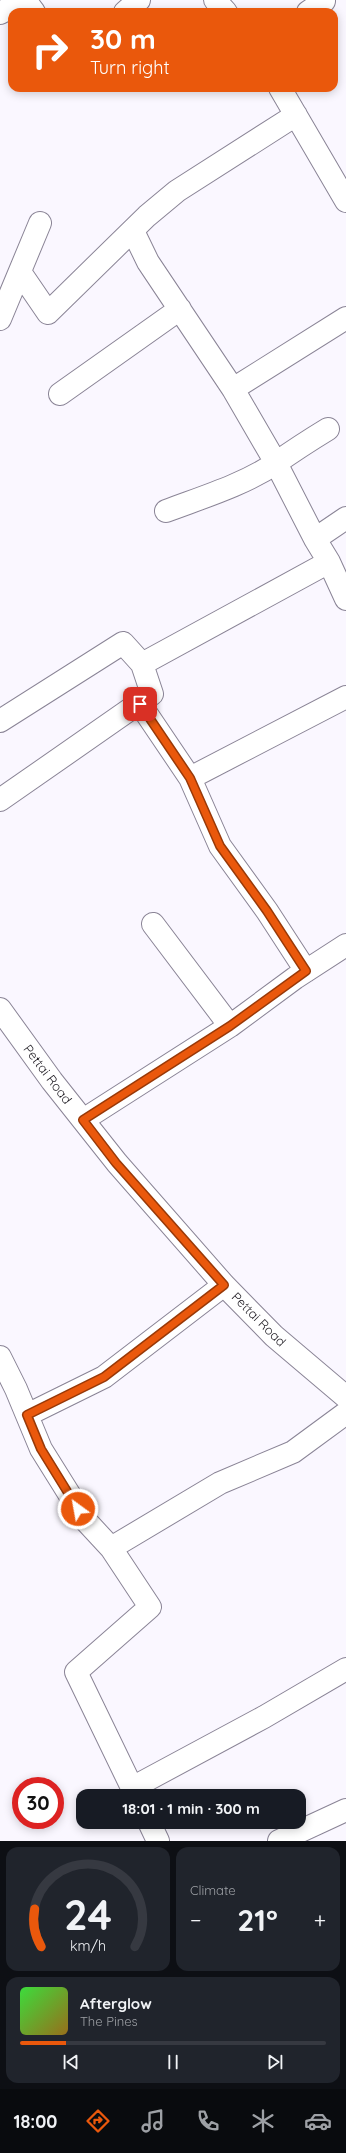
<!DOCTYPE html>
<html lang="en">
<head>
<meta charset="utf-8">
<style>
  body { margin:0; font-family:Quicksand,sans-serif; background:#20242c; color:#f1f3f6; height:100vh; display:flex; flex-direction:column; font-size:15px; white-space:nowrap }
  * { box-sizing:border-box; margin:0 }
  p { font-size:13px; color:#9ea1a6 }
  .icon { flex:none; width:22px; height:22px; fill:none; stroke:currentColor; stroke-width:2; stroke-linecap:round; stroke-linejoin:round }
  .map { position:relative; height:1841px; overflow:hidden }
  .sheet { display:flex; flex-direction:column; gap:6px; padding:6px; background:#0d0f14; flex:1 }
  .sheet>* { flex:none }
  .banner { position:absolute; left:8px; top:8px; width:330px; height:84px; border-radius:12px; box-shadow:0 2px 10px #0003; background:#ea580c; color:#fff; overflow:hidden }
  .speed { position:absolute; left:12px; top:1777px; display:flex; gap:8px; font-size:20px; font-weight:700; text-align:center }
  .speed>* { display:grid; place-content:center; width:52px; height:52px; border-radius:50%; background:#171b24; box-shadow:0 2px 10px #0003; line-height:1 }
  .speed .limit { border:6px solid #d22; background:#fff; color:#111 }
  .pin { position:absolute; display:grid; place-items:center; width:34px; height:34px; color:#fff; margin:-17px; border-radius:8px; box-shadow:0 2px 6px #0006 }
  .me { position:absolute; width:44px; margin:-22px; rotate:328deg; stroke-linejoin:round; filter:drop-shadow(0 0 3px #0008) }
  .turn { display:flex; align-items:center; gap:14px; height:84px; padding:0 16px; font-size:18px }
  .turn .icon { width:52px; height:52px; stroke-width:2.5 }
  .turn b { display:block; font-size:28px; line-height:34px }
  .big { font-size:30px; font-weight:700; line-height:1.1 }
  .sheet .tile { flex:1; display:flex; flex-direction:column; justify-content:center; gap:6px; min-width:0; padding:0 14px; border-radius:12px; background:#20242c }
  .sheet .dial { align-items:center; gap:0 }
  .dial svg { height:104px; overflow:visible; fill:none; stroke:#363941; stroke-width:7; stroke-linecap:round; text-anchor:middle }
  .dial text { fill:#f1f3f6; stroke:none }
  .song { display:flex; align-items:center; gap:12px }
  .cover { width:48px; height:48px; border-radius:6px; background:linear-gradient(135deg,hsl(120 70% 55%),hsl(40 70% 35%)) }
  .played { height:4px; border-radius:2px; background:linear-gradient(90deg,#ea580c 15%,#363941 15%) }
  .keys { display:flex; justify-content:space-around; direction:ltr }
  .heat { display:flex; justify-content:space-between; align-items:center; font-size:22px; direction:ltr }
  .sheet .tiles { flex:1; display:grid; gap:6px; grid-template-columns:1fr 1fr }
  .tile:last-child { grid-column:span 2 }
  .trip { position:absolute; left:76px; top:1789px; width:230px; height:40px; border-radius:12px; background:#171b24; box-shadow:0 2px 10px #0003; font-weight:700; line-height:40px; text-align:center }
  .dock { display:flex; height:64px; justify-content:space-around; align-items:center; background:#090b0e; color:#9ea1a6 }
  .dock .icon { width:28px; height:28px }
  .dock .active { color:#ea580c }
  .dock b { font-size:18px; color:#f1f3f6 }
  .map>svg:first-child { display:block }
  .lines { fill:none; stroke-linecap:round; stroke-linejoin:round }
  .minor-casing { stroke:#8a8496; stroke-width:24 }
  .minor { stroke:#fff; stroke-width:22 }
  .route-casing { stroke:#983908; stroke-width:10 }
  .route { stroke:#ea580c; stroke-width:7 }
  .labels { text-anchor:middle; stroke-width:3.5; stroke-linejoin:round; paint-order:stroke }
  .street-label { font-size:13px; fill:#201d24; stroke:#fff }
</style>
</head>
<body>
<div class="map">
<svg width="346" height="1841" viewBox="0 0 346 1841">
  <rect width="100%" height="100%" fill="#faf7ff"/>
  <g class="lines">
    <defs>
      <path id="minor" d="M215 0 226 12
        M125 12 139 0
        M308 12 324 1
        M0 13 25 0 34 12
        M280 88 346 201
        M133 231 148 262 233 389 276 463 315 539 329 562 346 599
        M20 272 48 313 147 216 177 191 296 115
        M0 319 40 223
        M233 389 346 318
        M60 394 180 309
        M166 511C203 497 243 485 276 463 293 451 310 440 328 429
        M315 539 346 518
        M140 704 190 778 220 846 267 911 306 971
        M0 721 123 643 142 664
        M190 778 346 697
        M0 800 152 694 142 664 329 562
        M153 924 230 1026
        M0 1009 52 1081 117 1163 224 1285 274 1336 346 1397
        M83 1120 230 1026 295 978 346 945
        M0 1357 16 1389 41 1449 86 1521 111 1548
        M27 1415 104 1377 224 1285
        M132 1788 264 1717 346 1669
        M136 1796 76 1672 150 1607 111 1548 220 1483 293 1452 346 1413
        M149 1822 158 1841
        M279 1841 346 1810"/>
    </defs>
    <!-- minor casing -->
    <use href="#minor" class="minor-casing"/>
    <!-- minor -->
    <use href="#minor" class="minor"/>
  </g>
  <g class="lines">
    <defs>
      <path id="route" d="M78 1509 41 1449 27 1415 104 1377 224 1285 116 1163 83 1120 230 1026 306 971 267 911 220 846 190 778 140 704"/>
    </defs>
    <!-- route casing -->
    <use href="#route" class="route-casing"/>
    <!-- route -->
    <use href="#route" class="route"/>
  </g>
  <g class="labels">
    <!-- street labels -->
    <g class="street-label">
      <text transform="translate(48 1074) rotate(53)" y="5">Pettai Road</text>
      <text transform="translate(259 1319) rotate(45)" y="5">Pettai Road</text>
    </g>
  </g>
</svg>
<div class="speed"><div class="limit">30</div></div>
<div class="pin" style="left:140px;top:704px;background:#d93025"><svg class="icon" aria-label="arrive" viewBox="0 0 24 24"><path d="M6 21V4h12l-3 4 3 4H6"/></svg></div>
<svg class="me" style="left:78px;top:1509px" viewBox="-20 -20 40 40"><circle r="17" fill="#ea580c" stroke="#fff" stroke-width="3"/><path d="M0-11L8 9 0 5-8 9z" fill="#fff"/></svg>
<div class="trip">18:01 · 1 min · 300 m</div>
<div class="banner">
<div class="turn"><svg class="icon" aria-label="right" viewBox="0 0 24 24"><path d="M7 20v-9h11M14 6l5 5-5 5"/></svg><div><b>30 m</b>Turn right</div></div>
</div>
</div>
<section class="sheet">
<div class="tiles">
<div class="tile dial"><svg viewBox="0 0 100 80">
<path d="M14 69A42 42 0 1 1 86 69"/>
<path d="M14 69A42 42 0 0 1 9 40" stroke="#ea580c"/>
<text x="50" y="56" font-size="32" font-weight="700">24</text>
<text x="50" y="72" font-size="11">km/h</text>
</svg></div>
<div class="tile"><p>Climate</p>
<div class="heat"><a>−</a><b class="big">21°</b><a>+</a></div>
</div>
<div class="tile">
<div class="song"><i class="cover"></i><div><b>Afterglow</b><p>The Pines</p></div></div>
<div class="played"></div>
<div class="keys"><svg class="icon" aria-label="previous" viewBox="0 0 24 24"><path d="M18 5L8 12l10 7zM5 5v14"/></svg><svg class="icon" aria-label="pause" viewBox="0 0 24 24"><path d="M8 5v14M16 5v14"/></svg><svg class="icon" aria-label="next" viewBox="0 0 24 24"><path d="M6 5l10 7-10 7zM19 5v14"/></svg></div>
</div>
</div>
</section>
<nav class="dock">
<b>18:00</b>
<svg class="icon active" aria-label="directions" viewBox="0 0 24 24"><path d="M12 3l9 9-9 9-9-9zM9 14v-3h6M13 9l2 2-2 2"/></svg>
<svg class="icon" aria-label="music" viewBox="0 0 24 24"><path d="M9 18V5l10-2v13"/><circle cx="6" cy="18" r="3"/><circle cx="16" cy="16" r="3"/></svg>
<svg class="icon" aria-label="phone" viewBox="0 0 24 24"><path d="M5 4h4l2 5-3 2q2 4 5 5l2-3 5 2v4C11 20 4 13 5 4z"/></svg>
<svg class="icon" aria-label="climate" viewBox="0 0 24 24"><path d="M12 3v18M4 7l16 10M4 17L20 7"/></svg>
<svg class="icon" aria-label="car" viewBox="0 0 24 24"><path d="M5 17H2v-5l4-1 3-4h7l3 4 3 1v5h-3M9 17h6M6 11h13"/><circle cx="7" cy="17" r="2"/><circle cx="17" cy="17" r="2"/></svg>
</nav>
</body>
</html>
